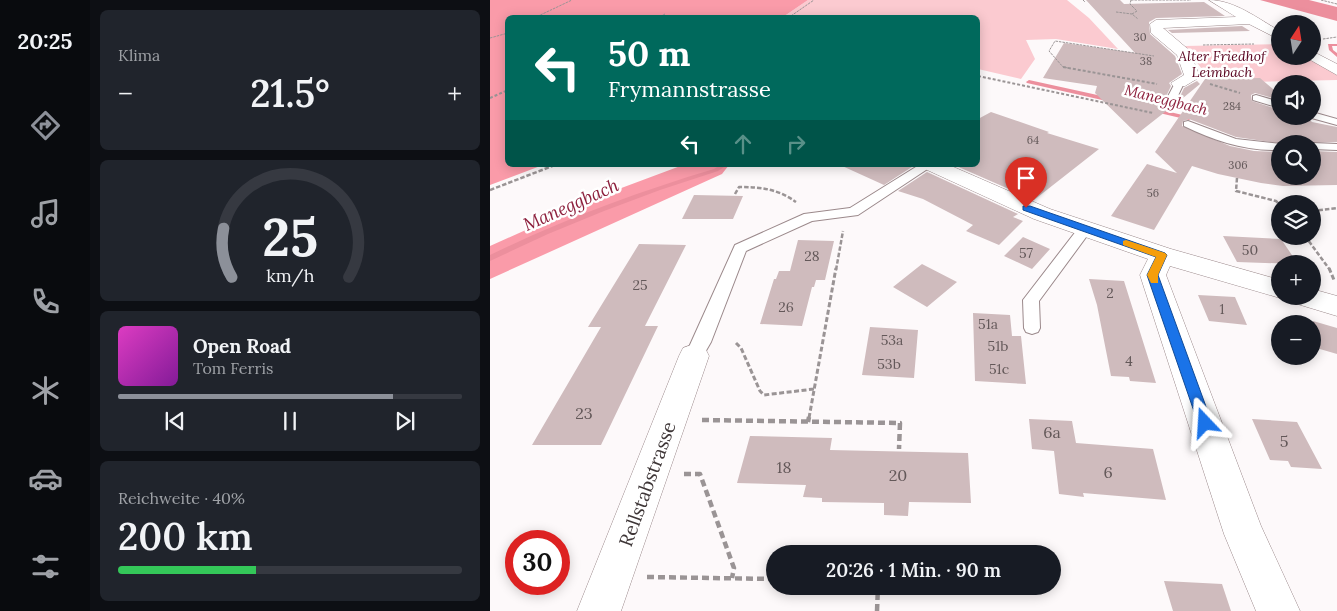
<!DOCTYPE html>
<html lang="de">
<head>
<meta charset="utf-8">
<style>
  body { margin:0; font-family:Lora,serif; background:#20242c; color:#f1f3f6; height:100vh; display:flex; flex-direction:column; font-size:19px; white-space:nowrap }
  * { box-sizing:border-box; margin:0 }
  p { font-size:16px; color:#9ea1a6 }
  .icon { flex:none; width:28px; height:28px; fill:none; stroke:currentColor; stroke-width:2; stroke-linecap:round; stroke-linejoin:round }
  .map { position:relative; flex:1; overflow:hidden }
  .side { display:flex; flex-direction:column; gap:10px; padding:10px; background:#0d0f14; width:400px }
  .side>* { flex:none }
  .top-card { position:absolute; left:15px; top:15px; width:475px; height:152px; border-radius:8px; box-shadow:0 2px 12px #0003; background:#00695c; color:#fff; overflow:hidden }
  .needle { width:32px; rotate:12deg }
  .controls { position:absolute; left:781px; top:15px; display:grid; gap:10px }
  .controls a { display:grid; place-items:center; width:50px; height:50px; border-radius:50%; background:#171b24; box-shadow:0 2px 12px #0003; font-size:25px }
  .speed { position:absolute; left:15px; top:530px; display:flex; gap:10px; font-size:25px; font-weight:700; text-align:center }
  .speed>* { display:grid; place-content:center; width:65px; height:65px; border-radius:50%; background:#171b24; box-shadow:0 2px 12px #0003; line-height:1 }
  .speed .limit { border:8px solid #d22; background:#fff; color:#111 }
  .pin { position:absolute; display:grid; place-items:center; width:42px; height:42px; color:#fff; margin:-51px -21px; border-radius:50% 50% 50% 0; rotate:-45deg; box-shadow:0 0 5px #0007 }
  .pin .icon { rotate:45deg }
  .me { position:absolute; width:55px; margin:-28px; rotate:340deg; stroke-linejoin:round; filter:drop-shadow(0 0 4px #0008) }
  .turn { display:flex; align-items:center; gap:18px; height:105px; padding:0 20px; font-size:22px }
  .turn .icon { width:65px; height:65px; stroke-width:2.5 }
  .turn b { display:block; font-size:35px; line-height:42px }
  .lanes { display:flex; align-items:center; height:48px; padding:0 20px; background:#0003; justify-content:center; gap:25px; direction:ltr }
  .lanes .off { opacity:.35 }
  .big { font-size:38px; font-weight:600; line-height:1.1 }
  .side .widget { flex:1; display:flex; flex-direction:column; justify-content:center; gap:8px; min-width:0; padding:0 18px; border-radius:8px; background:#20242c }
  .side .dial { align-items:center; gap:0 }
  .dial svg { height:130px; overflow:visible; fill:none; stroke:#363941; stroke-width:7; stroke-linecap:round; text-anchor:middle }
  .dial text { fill:#f1f3f6; stroke:none }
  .song { display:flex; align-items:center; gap:15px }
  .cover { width:60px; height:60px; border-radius:8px; background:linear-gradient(135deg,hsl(310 70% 55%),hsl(290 70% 35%)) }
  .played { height:5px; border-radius:2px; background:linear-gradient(90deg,#8c9099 80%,#363941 80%) }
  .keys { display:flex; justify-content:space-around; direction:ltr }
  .heat { display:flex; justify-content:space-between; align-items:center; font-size:28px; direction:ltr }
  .charge { height:8px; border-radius:4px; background:linear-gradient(90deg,#34c759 40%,#363941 0) }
  .trip { position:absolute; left:276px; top:545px; width:295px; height:50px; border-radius:25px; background:#171b24; box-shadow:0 2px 12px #0003; font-weight:600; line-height:50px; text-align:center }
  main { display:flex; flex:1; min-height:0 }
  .tab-bar { display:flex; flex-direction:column; width:90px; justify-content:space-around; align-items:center; background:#090b0e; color:#9ea1a6 }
  .tab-bar .icon { width:35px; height:35px }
  .tab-bar .selected { color:#8c9099 }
  .tab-bar b { font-size:22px; color:#f1f3f6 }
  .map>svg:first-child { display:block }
  .green { fill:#fbcad0 }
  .forest { fill:#fa9ba9 }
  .water { fill:#ec8f9d }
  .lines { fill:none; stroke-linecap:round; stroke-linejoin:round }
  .stream { fill:#ec8f9d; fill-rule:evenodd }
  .building { fill:#cfbbbd }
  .service-casing { stroke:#9b898b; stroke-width:2 }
  .minor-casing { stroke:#9b898b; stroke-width:1 }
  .path-far4 { stroke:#9a9495; stroke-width:1; stroke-dasharray:2.5 1; stroke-linecap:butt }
  .path-far3 { stroke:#9a9495; stroke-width:2; stroke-dasharray:3 2; stroke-linecap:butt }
  .path-far2 { stroke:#9a9495; stroke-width:2.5; stroke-dasharray:4.5 2; stroke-linecap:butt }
  .path-far1 { stroke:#9a9495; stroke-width:3; stroke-dasharray:5 2.5; stroke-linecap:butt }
  .path { stroke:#9a9495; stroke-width:4.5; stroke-dasharray:7 4; stroke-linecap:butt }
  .service { fill:#fff; fill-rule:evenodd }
  .minor { fill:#fff; fill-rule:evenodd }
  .route { fill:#1a73e8; stroke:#114b97 }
  .slow { fill:#f59e0b }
  .labels { text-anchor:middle; stroke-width:5; stroke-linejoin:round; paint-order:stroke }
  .far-number-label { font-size:11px; fill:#635859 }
  .far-park-label { font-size:14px; font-style:italic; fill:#59031f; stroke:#fff }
  .number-label { font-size:14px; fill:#635859 }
  .far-water-label { font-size:15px; font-style:italic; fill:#8d203d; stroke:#fff }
  .near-number-label { font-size:16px; fill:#635859 }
  .water-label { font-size:18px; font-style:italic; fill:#8d203d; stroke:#fff }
  .near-street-label { font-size:19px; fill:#3f3738; stroke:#fff }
</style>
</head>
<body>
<main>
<nav class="tab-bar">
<b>20:25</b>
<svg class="icon selected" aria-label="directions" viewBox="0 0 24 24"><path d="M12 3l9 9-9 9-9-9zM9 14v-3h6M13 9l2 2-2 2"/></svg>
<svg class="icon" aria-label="music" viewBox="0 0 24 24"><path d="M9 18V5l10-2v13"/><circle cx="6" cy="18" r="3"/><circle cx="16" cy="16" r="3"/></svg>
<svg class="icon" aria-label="phone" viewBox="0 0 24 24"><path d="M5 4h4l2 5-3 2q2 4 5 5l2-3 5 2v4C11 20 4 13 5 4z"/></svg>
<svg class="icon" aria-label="climate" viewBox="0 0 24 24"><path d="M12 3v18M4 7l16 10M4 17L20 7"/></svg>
<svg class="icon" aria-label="car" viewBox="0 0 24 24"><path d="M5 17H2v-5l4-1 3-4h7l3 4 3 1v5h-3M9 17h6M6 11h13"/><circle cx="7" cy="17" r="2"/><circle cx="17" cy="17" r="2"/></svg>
<svg class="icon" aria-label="filters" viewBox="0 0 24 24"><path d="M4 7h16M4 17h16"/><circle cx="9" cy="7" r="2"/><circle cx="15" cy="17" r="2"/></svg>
</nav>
<section class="side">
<div class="widget"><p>Klima</p>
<div class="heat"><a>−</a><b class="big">21.5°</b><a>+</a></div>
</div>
<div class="widget dial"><svg viewBox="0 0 100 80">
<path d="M14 69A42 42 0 1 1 86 69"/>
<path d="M14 69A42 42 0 0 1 9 39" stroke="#8c9099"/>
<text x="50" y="56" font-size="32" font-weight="700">25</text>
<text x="50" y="72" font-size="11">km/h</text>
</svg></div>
<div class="widget">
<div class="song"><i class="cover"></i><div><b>Open Road</b><p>Tom Ferris</p></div></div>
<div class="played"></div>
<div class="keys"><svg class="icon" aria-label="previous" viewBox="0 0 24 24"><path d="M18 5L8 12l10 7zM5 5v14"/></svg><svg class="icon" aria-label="pause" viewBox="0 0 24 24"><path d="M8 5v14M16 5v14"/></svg><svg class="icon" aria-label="next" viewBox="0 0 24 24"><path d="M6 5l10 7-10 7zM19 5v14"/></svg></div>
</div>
<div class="widget"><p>Reichweite · 40%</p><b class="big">200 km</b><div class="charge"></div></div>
</section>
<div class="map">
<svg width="847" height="611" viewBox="0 0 847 611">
  <rect width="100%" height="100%" fill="#fdf9fa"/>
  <!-- green -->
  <path class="green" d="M318 0H577L599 18 628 49 566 39 536 40 545 59 531 79 488 69V18L293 17Z
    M790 44V56H816L847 75V80L722 83 695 46Z"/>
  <!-- forest -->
  <path class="forest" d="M0 0H318L293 17 18 18V165H53L0 185Z
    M193 165H239L232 174 0 279V246L118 193Z"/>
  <!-- water -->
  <path class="water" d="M770 0H819L847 7V21Z"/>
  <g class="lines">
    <!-- stream -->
    <path class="stream" d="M838 44H847V46H842L843 50 847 53V57L839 50Z
      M539 80 621 98 624 100 621 102 537 83 536 82Z
      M663 108 701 117 702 118 699 120 661 111V109Z
      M230 165H237L228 171 170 190 114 211 58 234 0 261V255C72 220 147 192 224 169Z"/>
  </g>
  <!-- building -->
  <path class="building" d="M596 0H630L634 4 714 2 735 16 666 18 659 22 660 34 685 56 692 74 679 83 681 86 672 105 675 108H680L647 134 605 93 607 86 553 78 574 43 645 53Z
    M752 26 760 31 682 33 678 30Z
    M770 78 790 95V100L765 93 761 95 762 101 790 110V116H816L822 122 847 127V142L793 144 746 137 699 119 693 121 692 126 740 146 764 151 790 152V176H822V151L847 152V185L793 186 771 183 728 174 702 166 664 230 621 216 657 164 687 173 665 152 715 79Z
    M707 81 710 84 687 103 694 88Z
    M501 112 559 132 557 133 609 149 544 200 464 165H488V119Z
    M350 165H425L394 185Z
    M437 172 528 214 523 217 533 221 509 245 476 231 483 225 433 199 408 191Z
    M204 195 253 196 243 219H192Z
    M733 236 791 239 808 264 747 262Z
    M533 237 560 249 542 269 514 256Z
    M308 240 344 241 335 280H326L324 287H322L312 326 270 324 284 279H286L289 271H300Z
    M149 244 196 245 155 326H168L111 445H42L111 327H98Z
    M432 264 467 282 437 307 403 287Z
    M599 279 634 281 666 383 640 381 639 377 621 376 607 305Z
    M708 295 745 297 757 325 719 321Z
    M483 313 520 315 522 336H531L536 384 485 381Z
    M823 321 847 328V354L823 347Z
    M380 327 428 330 424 378 372 375Z
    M539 419 582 421 586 443 663 449 676 500 593 493 594 497 569 494 564 451 542 449Z
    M762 419 807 422 832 469 801 467 798 461 780 460Z
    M260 436 342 438 340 450 478 453 481 503 419 502 418 516 394 515V503L332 502V498L313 497 316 485 247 483Z
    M674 581 732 584 741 611H683Z"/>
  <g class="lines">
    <defs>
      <path id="service" d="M686 81 694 83 683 106H675L674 104Z
        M766 95 790 102V108L763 100V96Z
        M822 112 847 119V125L818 117 822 116Z
        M698 121 746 139 791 144 790 150C755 151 725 141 694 126V122Z
        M822 143 847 144V150L822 149V144H818Z
        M429 165H437L439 168 368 215 322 221 256 251 221 342 210 361 204 363 198 361 195 356 245 245 314 214 360 208Z
        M595 225 602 229 549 301 550 328 548 332 542 334 536 332 534 328 533 300 590 226Z"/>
      <path id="minor" d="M719 0C745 0 768 19 790 31V40L759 24 673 28 699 50 710 77 695 86H683L681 83 694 75 687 55 661 33 660 24 666 20 746 17Z
        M822 51 847 64V75L817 58 816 56H822Z
        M432 165H459L560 209 681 249 790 280V296H797L790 298 680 266 676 275 771 526 810 611H766L734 534 650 275 658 259 544 219 435 169Z
        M822 289 847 296V316L804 303 801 296H822Z
        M204 344 215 348 219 356 131 611H87L189 356 193 348Z"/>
    </defs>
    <!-- service casing -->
    <use href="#service" class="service-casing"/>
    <!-- minor casing -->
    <use href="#minor" class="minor-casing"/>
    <!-- path-far4 -->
    <path class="path-far4" d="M593 0 595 2
      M641 0H701
      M641 0 640 4 647 11 642 14 648 19
      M831 0 847 4
      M626 12 642 14
      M44 18 82 0
      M167 18 175 14
      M298 18 324 0
      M0 38 18 33
      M833 39 847 37
      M713 45 764 44
      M578 68 573 67 559 51 565 41 664 56"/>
    <!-- path-far3 -->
    <path class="path-far3" d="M573 67 667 84
      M488 76 663 113
      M720 84 750 93
      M0 98 18 90"/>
    <!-- path-far2 -->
    <path class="path-far2" d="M747 178 746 191 786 201 790 205
      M0 190 65 165
      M245 194 249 187C271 187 288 189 306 202
      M822 211 847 208
      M815 236 840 270
      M346 270 353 231"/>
    <!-- path-far1 -->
    <path class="path-far1" d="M839 268 844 280
      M246 343 251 348 270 391 274 395 324 389
      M319 418 346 268"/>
    <!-- path -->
    <path class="path" d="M212 420 410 423 409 449
      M318 422 319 417
      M194 474H210L244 568 242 578
      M157 577 285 579
      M387 611 388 586"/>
    <!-- service -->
    <use href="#service" class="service"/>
    <!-- minor -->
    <use href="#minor" class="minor"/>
  </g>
  <!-- route -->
  <path class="route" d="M533 206H540L675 253 677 255 668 275 722 423 720 428 715 429 710 428 708 423 657 275 666 257 533 210Z"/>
  <!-- slow -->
  <path class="slow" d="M636 240 675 253 677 255 668 275V283H661L657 275 666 257 633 245V241Z"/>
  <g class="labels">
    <!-- far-number labels -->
    <g class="far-number-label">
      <text x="650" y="41">30</text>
      <text x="656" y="65">38</text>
      <text x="742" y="110">284</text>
      <text x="543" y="144">64</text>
      <text x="748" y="169">306</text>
      <text x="663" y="197">56</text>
    </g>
    <!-- far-park labels -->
    <g class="far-park-label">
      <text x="732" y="61">Alter Friedhof<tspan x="732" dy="16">Leimbach</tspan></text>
    </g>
    <!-- number labels -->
    <g class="number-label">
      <text x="760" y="255">50</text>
      <text x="536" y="258">57</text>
      <text x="322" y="261">28</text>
      <text x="150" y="290">25</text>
      <text x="620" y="298">2</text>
      <text x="296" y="312">26</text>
      <text x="732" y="314">1</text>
      <text x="498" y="329">51a</text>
      <text x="402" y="345">53a</text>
      <text x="508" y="351">51b</text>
      <text x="639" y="366">4</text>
      <text x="399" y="369">53b</text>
      <text x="509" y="374">51c</text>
    </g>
    <!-- far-water labels -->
    <g class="far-water-label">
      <text transform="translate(676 100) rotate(14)" y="5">Maneggbach</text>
    </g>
    <!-- near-number labels -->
    <g class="near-number-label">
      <text x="94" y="419">23</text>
      <text x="562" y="438">6a</text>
      <text x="794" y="447">5</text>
      <text x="294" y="473">18</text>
      <text x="618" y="478">6</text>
      <text x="408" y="481">20</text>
    </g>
    <!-- water labels -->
    <g class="water-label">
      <text transform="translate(81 205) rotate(-24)" y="6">Maneggbach</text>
    </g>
    <!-- near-street labels -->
    <g class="near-street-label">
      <text transform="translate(157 484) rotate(-70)" y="7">Rellstabstrasse</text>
    </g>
  </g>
</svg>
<div class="controls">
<a><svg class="needle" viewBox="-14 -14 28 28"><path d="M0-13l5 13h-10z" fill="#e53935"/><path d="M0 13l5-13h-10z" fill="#9ea1a6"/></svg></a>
<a><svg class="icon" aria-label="sound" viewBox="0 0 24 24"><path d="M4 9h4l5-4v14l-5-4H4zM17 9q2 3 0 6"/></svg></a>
<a><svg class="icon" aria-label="search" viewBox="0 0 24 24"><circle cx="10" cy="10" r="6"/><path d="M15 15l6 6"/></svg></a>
<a><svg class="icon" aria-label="layers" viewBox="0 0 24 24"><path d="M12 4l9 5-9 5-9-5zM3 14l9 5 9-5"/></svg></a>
<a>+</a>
<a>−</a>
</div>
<div class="speed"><div class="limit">30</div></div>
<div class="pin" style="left:536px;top:208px;background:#d93025"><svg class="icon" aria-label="arrive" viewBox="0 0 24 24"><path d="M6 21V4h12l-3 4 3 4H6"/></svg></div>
<svg class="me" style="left:715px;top:423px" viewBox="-20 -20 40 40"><path d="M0-17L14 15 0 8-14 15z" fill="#1a73e8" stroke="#fff" stroke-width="4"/></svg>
<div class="trip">20:26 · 1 Min. · 90 m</div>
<div class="top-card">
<div class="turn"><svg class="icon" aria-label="left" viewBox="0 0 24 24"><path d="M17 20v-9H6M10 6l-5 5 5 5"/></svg><div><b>50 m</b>Frymannstrasse</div></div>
<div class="lanes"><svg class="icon" aria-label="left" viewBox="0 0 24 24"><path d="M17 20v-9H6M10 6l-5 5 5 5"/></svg><svg class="icon off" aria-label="ahead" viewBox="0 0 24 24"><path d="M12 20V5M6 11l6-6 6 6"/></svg><svg class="icon off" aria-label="right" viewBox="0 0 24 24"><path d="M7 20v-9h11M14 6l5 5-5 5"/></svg></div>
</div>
</div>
</main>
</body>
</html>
